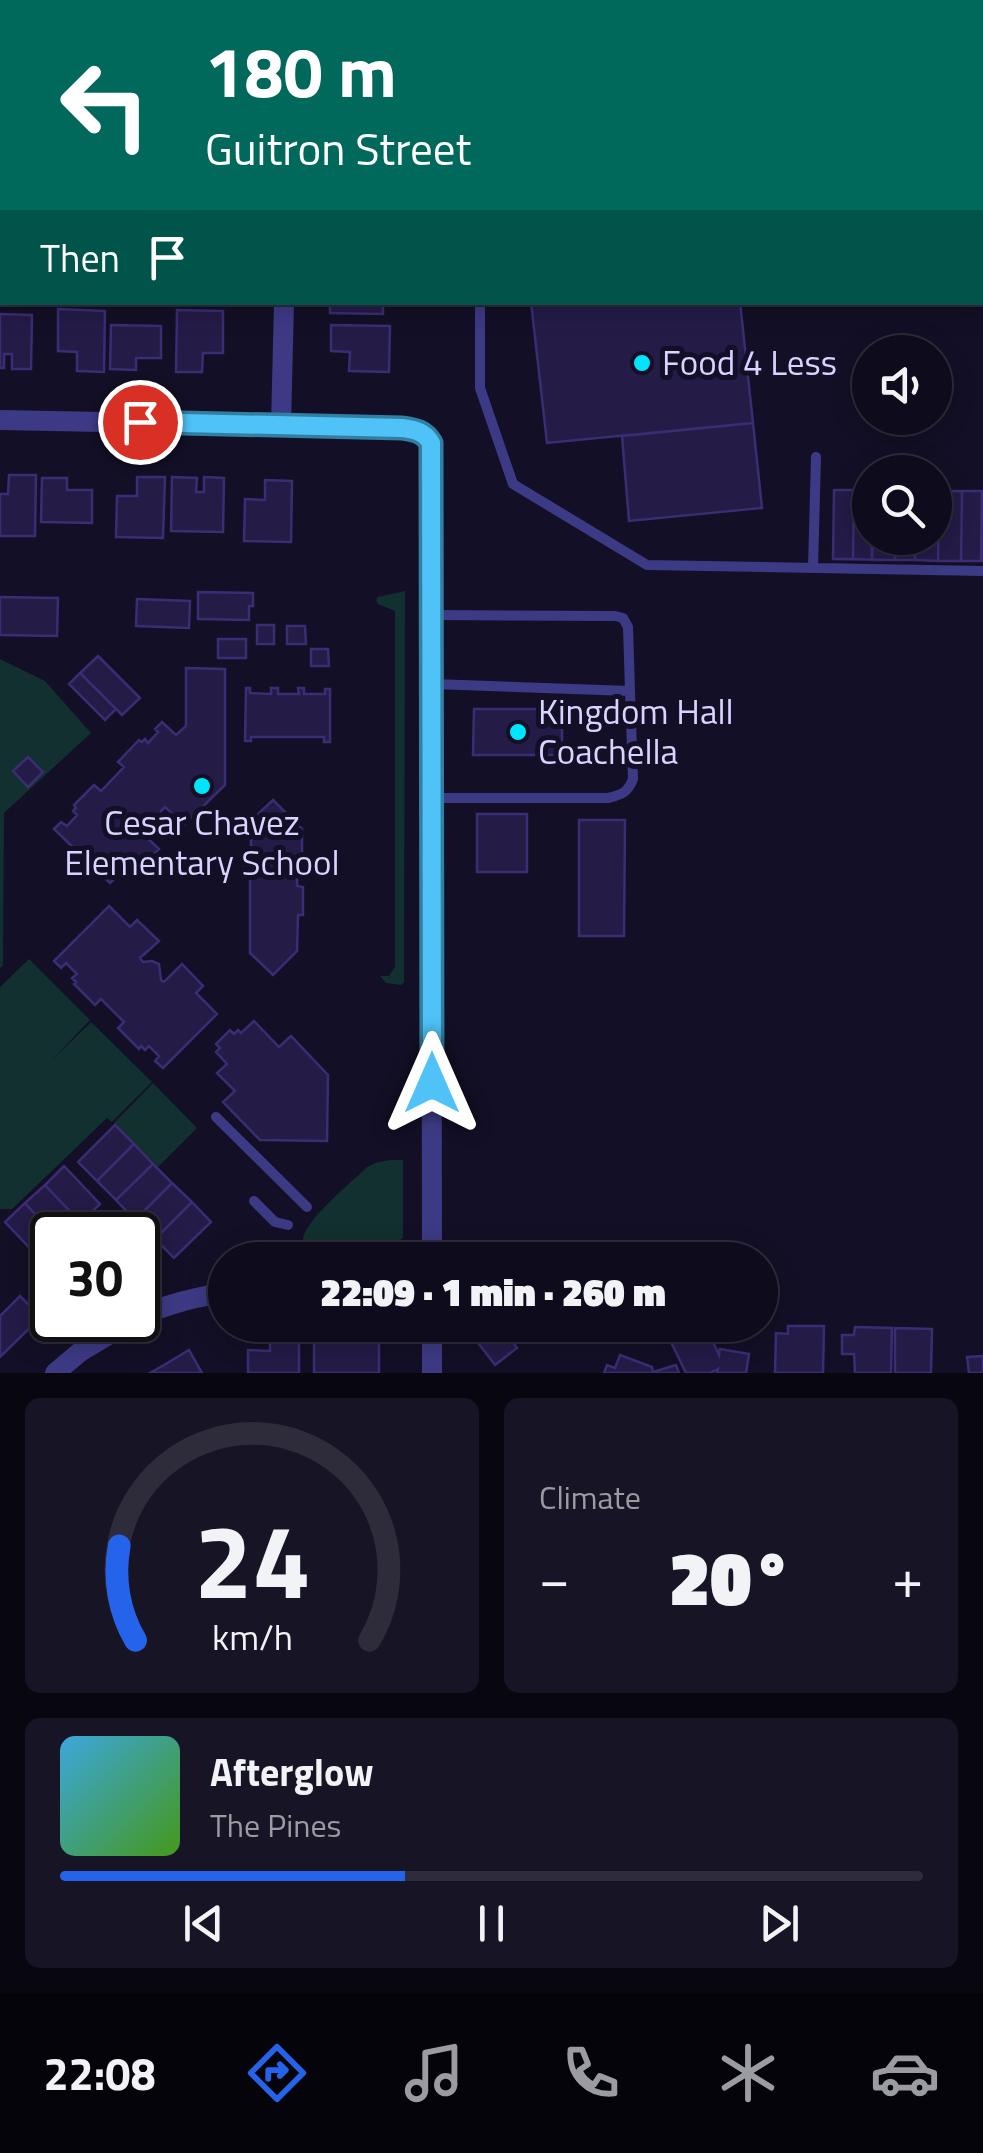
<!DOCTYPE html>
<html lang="en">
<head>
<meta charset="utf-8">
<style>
  body { margin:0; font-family:"Titillium Web",sans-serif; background:#171425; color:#f1f3f6; height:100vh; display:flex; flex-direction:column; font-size:38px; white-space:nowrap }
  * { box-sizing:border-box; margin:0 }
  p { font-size:32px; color:#9b9ba3 }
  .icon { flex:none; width:55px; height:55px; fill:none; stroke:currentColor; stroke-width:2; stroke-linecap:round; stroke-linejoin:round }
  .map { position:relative; height:1373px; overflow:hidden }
  .side { display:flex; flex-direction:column; gap:25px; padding:25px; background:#08060f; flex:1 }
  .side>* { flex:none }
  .top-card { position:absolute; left:0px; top:0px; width:985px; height:305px; box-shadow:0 5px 25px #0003,0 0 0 2px #2e2b3b; background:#00695c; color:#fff; overflow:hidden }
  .tools { position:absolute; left:852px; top:335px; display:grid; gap:20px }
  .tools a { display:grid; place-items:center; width:100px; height:100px; border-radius:50%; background:#0e0b1c; box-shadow:0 5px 25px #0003,0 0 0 2px #2e2b3b; font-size:50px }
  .speed { position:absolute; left:30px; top:1212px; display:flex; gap:20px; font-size:50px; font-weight:700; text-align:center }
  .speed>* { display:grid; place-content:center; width:130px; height:130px; border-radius:50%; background:#0e0b1c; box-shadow:0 5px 25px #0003,0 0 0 2px #2e2b3b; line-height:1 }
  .speed .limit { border:5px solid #111; border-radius:15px; background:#fff; color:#111 }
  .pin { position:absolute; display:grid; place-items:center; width:85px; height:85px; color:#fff; margin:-42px; border:5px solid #fff; border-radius:50%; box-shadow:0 2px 10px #0007 }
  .me { position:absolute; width:110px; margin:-55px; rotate:0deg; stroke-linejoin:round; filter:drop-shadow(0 0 8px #0008) }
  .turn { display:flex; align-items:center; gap:35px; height:210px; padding:0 40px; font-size:45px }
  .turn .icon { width:130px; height:130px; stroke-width:2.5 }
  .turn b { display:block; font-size:70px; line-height:85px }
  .then { display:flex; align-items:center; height:95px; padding:0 40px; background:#0003; gap:20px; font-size:38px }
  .big { font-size:75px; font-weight:800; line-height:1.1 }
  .side .tile { flex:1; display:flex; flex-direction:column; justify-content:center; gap:15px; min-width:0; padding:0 35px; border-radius:15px; background:#171425 }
  .side .dial { align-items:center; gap:0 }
  .dial svg { height:260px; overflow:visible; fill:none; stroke:#2e2b3b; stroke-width:7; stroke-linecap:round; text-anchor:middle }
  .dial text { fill:#f1f3f6; stroke:none }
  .song { display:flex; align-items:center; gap:30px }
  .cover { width:120px; height:120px; border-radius:15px; background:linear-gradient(135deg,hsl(200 70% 55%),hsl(100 70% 35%)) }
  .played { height:10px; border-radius:5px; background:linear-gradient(90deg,#2563eb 40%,#2e2b3b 40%) }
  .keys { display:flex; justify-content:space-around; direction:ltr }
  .heat { display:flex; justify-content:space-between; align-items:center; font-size:55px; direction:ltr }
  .side .tiles { flex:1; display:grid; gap:25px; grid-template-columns:1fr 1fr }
  .tile:last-child { grid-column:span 2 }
  .trip { position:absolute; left:208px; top:1242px; width:570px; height:100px; border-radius:50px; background:#0e0b1c; box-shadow:0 5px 25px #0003,0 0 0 2px #2e2b3b; font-weight:800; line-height:100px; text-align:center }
  .tabs { display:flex; height:160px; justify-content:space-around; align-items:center; background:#06040b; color:#9b9ba3 }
  .tabs .icon { width:70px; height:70px }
  .tabs .on { color:#2563eb }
  .tabs b { font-size:45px; color:#f1f3f6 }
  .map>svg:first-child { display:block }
  .green { fill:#12302f }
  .building { fill:#241b47; stroke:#3b2d73; stroke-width:2.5 }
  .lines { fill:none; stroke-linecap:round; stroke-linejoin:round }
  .service { stroke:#3d3a85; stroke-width:10 }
  .minor { stroke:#3d3a85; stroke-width:20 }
  .route-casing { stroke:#337fa1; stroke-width:25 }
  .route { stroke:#4fc3f7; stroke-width:18 }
  .poi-dot { fill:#00e5ff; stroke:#130f26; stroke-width:4 }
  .labels { text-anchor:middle; stroke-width:10; stroke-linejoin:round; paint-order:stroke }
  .poi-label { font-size:35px; fill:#d9d4ff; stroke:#130f26; text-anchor:start }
</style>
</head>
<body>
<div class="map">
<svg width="983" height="1373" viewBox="0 0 983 1373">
  <rect width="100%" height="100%" fill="#130f26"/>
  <!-- green -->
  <path class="green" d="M405 591 404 982 401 985 386 983 380 976H389L395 967V611L378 604 376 600 378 597Z
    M0 659 45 681 91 733 4 813 3 965 0 968Z
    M29 959 90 1020 51 1061 91 1022 152 1082 112 1122 107 1118 12 1209H0V987Z
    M153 1083 197 1128 158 1167 114 1123Z
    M391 1160H403V1237L380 1260H303C302 1252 301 1243 304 1235 311 1215 351 1183 367 1167L378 1162Z"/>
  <!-- building -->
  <path class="building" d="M584 0H710V2H584Z
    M0 25H2V70H0Z
    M0 175H2V237H0Z
    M330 302H383V314L330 313Z
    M531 302H740L753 423 547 443Z
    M58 309 105 311 104 372 77 371V352L58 351Z
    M177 310 223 311V353H203L202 372H176Z
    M0 314 32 315 31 369H12V354H4V368H0Z
    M111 325 161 326V358H136V370L110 369Z
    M331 325 390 326 389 372 349 371 350 352 331 351Z
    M753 423 762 508 629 521 622 436Z
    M9 475H36L35 536H0V494H8Z
    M137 477H165L163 538 116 537 117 496H137Z
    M172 477 197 478 196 492H204V477L224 478 223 532 171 531Z
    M42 478H67V490H92V523L41 522Z
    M265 480 292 481 291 542 244 541 245 499 265 500Z
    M834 490H870V538H896L895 560 833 559Z
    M834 490H854L853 559H833Z
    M854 490H870L872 560 853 559Z
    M935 491H939L938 561 915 560V538H935Z
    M939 491H962L961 561H938Z
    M962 491H982L981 561H961Z
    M982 491H983V561H981Z
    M873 538H896L895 560H872Z
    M896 538H915V560H895Z
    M198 592 253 593V606H249V620L198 619Z
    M0 597 58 598 57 636 0 635Z
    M137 599 190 601 189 628 136 626Z
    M257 625H274V644H257Z
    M287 626H305L306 644H287Z
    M218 639H246V658H218Z
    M311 649H328L329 666H311Z
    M98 656 140 698 122 715 80 673Z
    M186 668 225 669V785L184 825 165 807 161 811 163 819 160 827 152 829 145 828 141 832 159 849 137 871 130 864 110 883 54 829 61 822 67 826 77 815 73 811 76 808 74 805 94 785 101 791 124 767 118 762 139 740 142 742 145 739 148 743 158 732 155 729 162 722 176 735 186 726Z
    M80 673 116 709 105 720 69 684Z
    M246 688H250V693L271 694V688H278V694H299L298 688H304V694H325V689H330V742H324V737H251V741H245Z
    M474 709H562V755H473Z
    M28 757 43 772 28 787 13 771Z
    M273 800 302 829V857H298L297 886 303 887V915H298L297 951 273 975 250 953V875H244L243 854 251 855V838H243V828Z
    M477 814H527V872H477Z
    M579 820H625L624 936H579Z
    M109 906 130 927 137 920 159 941 140 958 143 962 152 961 159 964 161 980 164 982 182 964 203 986 196 993 217 1014 163 1068 155 1061 159 1056 149 1046 145 1050 141 1046 139 1049 118 1028 124 1022 101 999 95 1005 74 984 76 982 72 978 77 974 66 963 61 968 54 961Z
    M254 1021 279 1047 291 1036 328 1075 327 1141 260 1140 223 1102 235 1091 217 1073 227 1064 216 1052 220 1048 216 1044 230 1030 234 1034 238 1030 241 1033Z
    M115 1125 134 1144 97 1181 78 1162Z
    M134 1144 153 1164 116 1200 97 1181Z
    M153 1164 172 1183 135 1220 116 1200Z
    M64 1166 100 1204 81 1223 45 1185Z
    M172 1183 192 1202 155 1239 135 1220Z
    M45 1185 81 1223 68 1235H54L25 1203Z
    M192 1202 211 1222 174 1258 155 1239Z
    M25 1203 54 1235H52V1249L41 1260 5 1222Z
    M20 1296 41 1317 0 1357V1316Z
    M498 1325 504 1331V1325H561L560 1340 511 1339 517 1348 495 1365 476 1340Z
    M716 1325 722 1338 713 1342 719 1355 720 1349 749 1354 746 1373H717L718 1369 710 1373H686L668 1336 677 1325Z
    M788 1326H824L823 1373H775L776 1333 788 1334Z
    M855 1327 892 1328 891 1373H855L854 1354H842V1335H854Z
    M895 1328 932 1329 931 1373H895Z
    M270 1336 299 1337V1373H248V1350L270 1351Z
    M314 1341 379 1342V1373H314Z
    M189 1350 202 1373H150L164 1365Z
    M620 1355 652 1367 653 1372 676 1365 679 1373H604L607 1365 615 1368Z
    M983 1356V1373H969L967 1357Z"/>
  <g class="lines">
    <!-- service -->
    <path class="service" d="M480 0V2
      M480 302V388L513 484 647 565 983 571
      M813 568 816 457
      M432 615 615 616 623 618 628 627 630 691 433 684
      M433 798H608C622 795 628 792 633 779L630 691
      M216 1117 307 1207
      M254 1201 275 1222 288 1225"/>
    <!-- minor -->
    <path class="minor" d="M0 124H2
      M0 420 401 428C415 430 424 431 431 443L432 1260
      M281 425 284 302
      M138 1318C165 1304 195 1298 225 1292
      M55 1373 80 1352 134 1320
      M432 1373V1325"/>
  </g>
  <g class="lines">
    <defs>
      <path id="route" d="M140 422 402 428C415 430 424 431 431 443L432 1083"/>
    </defs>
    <!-- route casing -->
    <use href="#route" class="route-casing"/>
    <!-- route -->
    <use href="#route" class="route"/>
  </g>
  <!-- markers -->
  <g class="poi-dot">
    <circle cx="642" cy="363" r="10"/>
    <circle cx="518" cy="732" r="10"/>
    <circle cx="202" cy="786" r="10"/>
  </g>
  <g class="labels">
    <!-- poi labels -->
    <g class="poi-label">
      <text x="662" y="375">Food 4 Less</text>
      <text x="538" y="724">Kingdom Hall<tspan x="538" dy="40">Coachella</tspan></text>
      <text x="202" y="835" text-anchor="middle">Cesar Chavez<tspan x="202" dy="40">Elementary School</tspan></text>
    </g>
  </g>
</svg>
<div class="tools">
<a><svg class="icon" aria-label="sound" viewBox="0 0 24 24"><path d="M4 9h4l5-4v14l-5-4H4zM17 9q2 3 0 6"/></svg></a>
<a><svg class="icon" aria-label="search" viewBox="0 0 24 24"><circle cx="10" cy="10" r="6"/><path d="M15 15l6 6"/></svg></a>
</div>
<div class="speed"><div class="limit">30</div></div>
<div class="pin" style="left:140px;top:422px;background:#d93025"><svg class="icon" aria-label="arrive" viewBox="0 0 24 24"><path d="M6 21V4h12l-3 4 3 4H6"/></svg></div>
<svg class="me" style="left:432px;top:1083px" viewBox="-20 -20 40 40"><path d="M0-17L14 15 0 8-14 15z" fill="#4fc3f7" stroke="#fff" stroke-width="4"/></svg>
<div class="trip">22:09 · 1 min · 260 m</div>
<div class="top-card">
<div class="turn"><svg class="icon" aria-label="left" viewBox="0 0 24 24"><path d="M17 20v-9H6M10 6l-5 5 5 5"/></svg><div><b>180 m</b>Guitron Street</div></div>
<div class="then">Then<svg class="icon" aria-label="arrive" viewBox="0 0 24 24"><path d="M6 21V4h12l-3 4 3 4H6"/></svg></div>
</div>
</div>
<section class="side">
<div class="tiles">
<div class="tile dial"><svg viewBox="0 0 100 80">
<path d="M14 69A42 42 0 1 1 86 69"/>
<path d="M14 69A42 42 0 0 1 9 40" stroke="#2563eb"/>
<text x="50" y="56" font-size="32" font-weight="700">24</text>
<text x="50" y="72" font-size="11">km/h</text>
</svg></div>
<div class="tile"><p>Climate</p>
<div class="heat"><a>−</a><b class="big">20°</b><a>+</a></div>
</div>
<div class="tile">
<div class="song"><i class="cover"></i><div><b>Afterglow</b><p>The Pines</p></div></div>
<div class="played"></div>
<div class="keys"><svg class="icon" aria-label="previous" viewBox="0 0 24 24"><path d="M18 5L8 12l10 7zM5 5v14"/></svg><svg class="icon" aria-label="pause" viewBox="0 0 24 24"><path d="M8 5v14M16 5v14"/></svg><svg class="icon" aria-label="next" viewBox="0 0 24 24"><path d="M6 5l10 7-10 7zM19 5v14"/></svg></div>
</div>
</div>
</section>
<nav class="tabs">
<b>22:08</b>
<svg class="icon on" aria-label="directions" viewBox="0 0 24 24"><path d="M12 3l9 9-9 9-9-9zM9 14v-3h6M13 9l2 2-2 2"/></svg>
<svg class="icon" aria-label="music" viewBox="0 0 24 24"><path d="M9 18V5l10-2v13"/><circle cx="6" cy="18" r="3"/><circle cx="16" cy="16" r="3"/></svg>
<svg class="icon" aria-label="phone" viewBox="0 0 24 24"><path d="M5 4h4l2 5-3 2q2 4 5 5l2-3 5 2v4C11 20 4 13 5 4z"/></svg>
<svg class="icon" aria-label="climate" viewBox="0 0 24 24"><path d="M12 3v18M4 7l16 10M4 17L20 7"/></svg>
<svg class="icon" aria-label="car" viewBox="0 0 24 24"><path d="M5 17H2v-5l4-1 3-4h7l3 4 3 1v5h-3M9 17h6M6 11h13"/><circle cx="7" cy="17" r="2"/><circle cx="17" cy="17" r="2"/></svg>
</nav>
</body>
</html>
